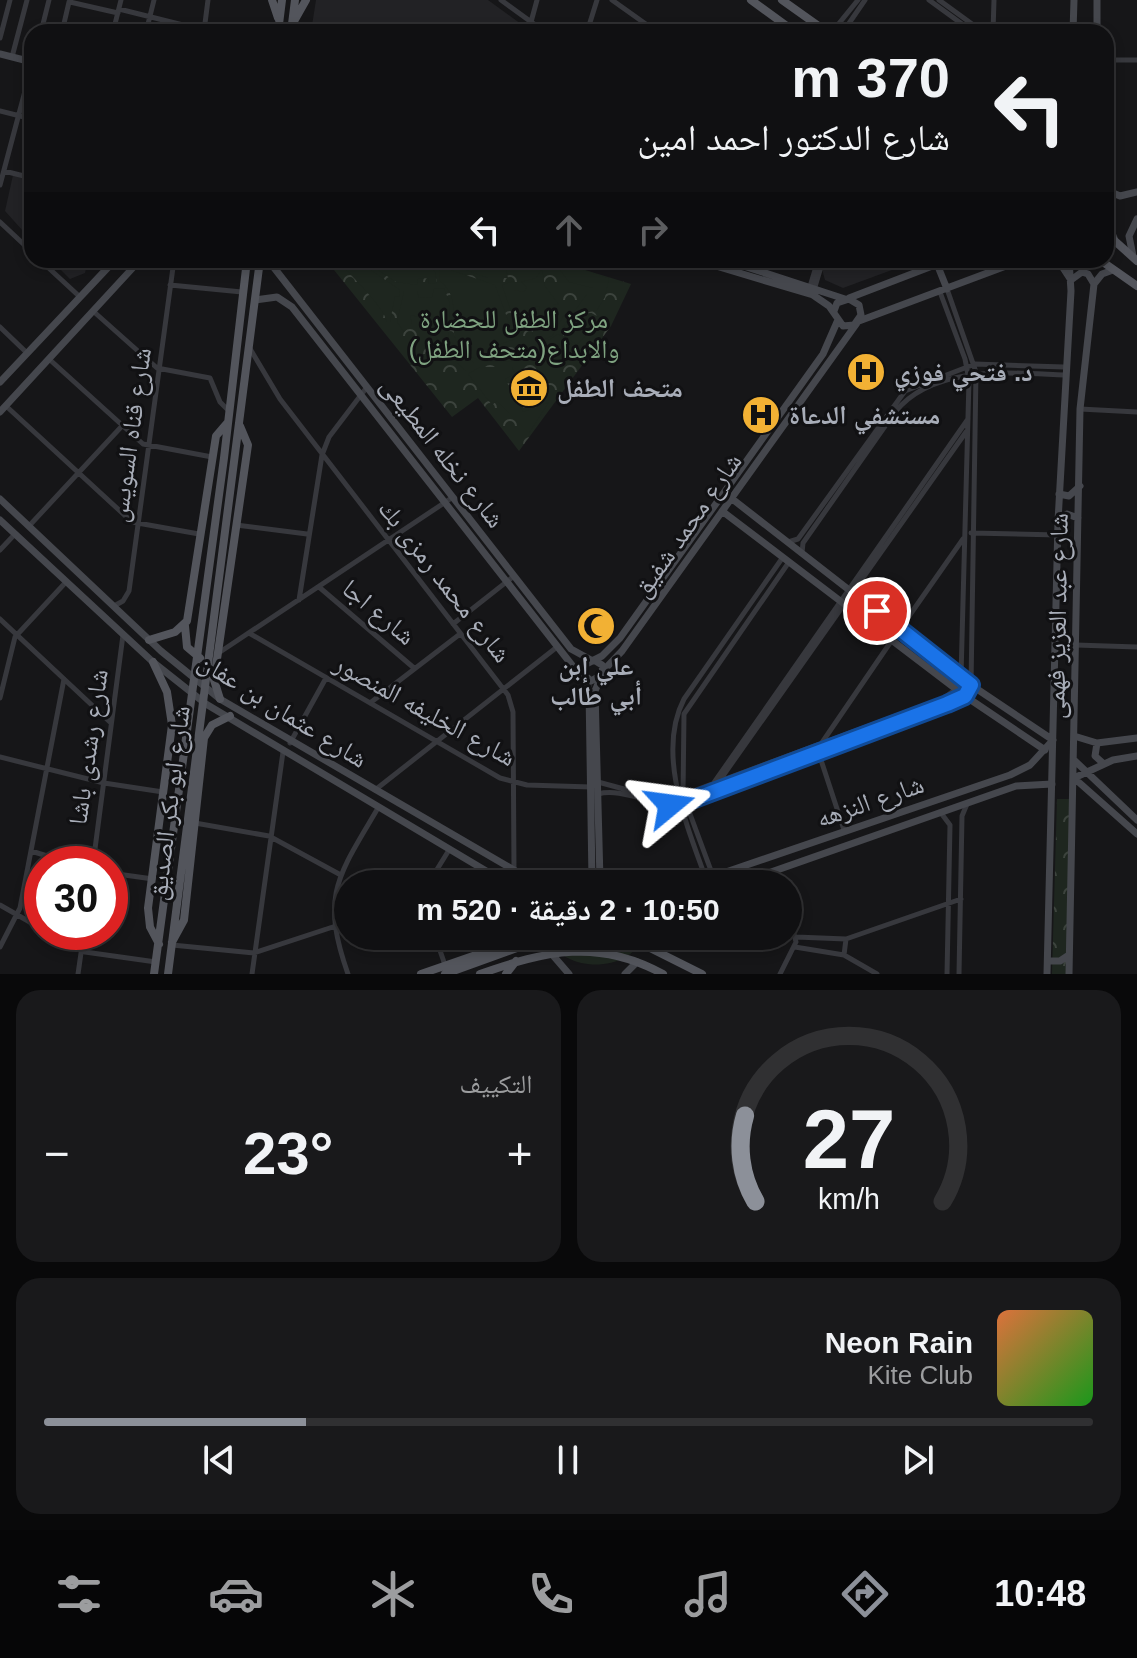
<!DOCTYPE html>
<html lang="ar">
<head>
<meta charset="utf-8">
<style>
  body { margin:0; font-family:Helvetica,"Noto Naskh Arabic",sans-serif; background:#19191b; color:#f1f3f6; direction:rtl; height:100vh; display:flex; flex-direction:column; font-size:30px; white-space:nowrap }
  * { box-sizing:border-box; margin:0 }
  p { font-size:26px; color:#9c9d9f }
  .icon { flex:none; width:44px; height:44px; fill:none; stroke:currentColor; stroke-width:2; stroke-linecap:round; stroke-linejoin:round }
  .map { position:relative; height:974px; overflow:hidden; direction:ltr }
  .panel { display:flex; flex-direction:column; gap:16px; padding:16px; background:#09090a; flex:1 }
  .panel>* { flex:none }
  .top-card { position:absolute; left:24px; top:24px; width:1090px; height:244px; border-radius:24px; box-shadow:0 4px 12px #0003,0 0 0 2px #303032; direction:rtl; background:#101012; color:#f1f3f6; overflow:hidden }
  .speed { position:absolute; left:24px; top:846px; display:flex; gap:16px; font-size:40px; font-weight:700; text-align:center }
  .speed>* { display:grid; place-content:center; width:104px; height:104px; border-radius:50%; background:#101012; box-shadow:0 4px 12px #0003,0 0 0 2px #303032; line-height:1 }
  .speed .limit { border:12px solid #d22; background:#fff; color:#111 }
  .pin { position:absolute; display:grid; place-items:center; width:68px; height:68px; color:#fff; margin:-34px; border:4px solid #fff; border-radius:50%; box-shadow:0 2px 8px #0007 }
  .me { position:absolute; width:88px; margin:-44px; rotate:74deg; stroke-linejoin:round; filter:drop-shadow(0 0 6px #0008) }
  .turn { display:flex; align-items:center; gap:28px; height:168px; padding:0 32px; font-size:36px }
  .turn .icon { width:104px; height:104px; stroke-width:2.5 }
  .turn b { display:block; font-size:56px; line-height:68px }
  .lanes { display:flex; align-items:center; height:76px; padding:0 32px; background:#0003; justify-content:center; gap:40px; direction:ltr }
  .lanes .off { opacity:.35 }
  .big { font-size:60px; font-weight:700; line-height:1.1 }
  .panel .widget { flex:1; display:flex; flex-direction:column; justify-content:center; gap:12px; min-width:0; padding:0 28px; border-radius:24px; background:#19191b }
  .panel .dial { align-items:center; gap:0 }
  .dial svg { height:208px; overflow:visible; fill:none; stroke:#303032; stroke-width:7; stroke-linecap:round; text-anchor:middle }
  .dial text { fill:#f1f3f6; stroke:none }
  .song { display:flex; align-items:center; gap:24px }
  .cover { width:96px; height:96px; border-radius:12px; background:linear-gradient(135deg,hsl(20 70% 55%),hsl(120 70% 35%)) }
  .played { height:8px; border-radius:4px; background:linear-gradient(90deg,#8c9099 25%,#303032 25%) }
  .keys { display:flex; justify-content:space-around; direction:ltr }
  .heat { display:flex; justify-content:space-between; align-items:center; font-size:44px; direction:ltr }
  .panel .tiles { flex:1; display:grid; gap:16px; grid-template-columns:1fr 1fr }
  .widget:last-child { grid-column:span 2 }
  .trip { position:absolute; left:334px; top:870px; width:468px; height:80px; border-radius:40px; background:#101012; box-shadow:0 4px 12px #0003,0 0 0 2px #303032; font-weight:700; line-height:80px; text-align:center; direction:rtl }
  .dock { display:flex; height:128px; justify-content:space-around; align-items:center; background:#060607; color:#9c9d9f }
  .dock .icon { width:56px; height:56px }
  .dock .selected { color:#8c9099 }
  .dock b { font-size:36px; color:#f1f3f6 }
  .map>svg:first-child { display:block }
  .built { fill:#222225 }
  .park { fill:url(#park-crowns) }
  .garden { fill:#1e261f }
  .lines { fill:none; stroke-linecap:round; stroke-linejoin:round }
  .street { stroke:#37383d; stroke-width:5 }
  .secondary { stroke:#45474d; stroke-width:7 }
  .primary { stroke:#53555c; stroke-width:8 }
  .route-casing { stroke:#114b97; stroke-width:20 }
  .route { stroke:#1a73e8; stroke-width:14 }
  .labels { text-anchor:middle; stroke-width:6; stroke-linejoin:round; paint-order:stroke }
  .park-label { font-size:26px; fill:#7fa381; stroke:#111113 }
  .poi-label { font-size:26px; font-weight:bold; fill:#a8adb8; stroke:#111113; text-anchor:start }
  .street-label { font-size:26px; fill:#a8adb8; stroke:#111113 }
</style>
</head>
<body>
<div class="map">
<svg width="1137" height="974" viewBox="0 0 1137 974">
  <defs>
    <pattern id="park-crowns" width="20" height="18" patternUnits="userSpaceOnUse" patternTransform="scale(2)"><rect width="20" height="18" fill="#1e261f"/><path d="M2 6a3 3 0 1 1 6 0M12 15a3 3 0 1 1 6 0" fill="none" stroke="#3c433d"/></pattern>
  </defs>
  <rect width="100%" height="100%" fill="#161618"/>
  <!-- built -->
  <path class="built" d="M316 0H488L532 32H311Z
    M13 175 32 180V241L5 211Z
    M51 260H88L85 273 70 279Z
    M824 260H919L843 288 825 280 822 269Z"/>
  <!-- park -->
  <path class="park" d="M326 260H552L631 284 611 326 519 451 478 398 452 417Z
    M1057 799H1071L1066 974H1052Z"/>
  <!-- garden -->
  <path class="garden" d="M337 260H356L400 290 399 297 395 296 390 322H387C383 305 351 276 337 260Z
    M363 260H426L435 272 437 283 429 284 428 278 418 279 417 285 396 282Z
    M438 260H488L487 265 501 266 504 260 508 278H488Z
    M528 260H552L609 278 605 297 597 310 582 314 562 328 587 294H593V288L569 282 557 266 543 268Z
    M439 266 495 285 515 339 498 345 479 360C432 342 471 306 440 281Z
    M542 269 545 286 559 305 553 304V315H564L552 336 539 342 532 335 540 306 531 308 523 332 519 335 502 285 514 281V290L524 292 527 287 521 282 536 278Z
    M444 288 450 304 448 339 474 363 466 371 447 354 424 318 410 315 412 324 404 332 397 322 404 291H417L419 298 432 297 434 289Z
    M591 313 601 318 577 345 563 335 573 322Z
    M558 334 577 348 562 368 538 355V347Z
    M506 347 512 361 484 362Z
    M480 367H512L515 374 505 379 523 412 549 402 529 433 497 401 492 405 468 374Z
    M550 936H643C632 974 559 974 550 936Z"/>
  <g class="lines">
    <!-- street -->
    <path class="street" d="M501 0 545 32
      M612 0 657 32
      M929 0 973 32
      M939 0 983 32
      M70 2 118 13
      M119 9 211 32
      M531 22 537 0
      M204 31 208 0
      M41 32 49 0
      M62 32 69 2
      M113 32 121 0
      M146 32 154 0
      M587 32 597 0
      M832 32 858 0
      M843 32 865 0
      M993 32 994 0
      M0 38 10 0
      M12 57 27 0
      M1106 60H1137
      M0 111 32 119
      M4 171 32 178
      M0 185 32 65
      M0 222 32 252
      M40 260 80 297
      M102 260 109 266
      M755 269 757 260
      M170 285 242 292
      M809 290 818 260
      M814 290 823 260
      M93 311 157 368 210 378 220 402 229 411
      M0 327 27 353
      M249 347 280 399 508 695 513 712 514 869
      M49 359 143 444 212 457
      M6 406 132 522 199 534
      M1080 409 1137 412
      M236 525 307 534
      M29 526 122 426
      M971 533 1058 535
      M788 542 798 539 905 391 975 364 1064 367
      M0 550 15 534
      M802 553 803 543 895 412C934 364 1010 373 1064 375
      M319 587 414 668
      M299 600 322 455 329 437 367 387
      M114 606 123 601 129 591 174 260
      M0 619 111 723
      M453 624 514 576
      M900 629 963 539
      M249 633 500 778 527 785 591 787
      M1076 645 1137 647
      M217 654 453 497
      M0 698 15 637 66 582
      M370 703 460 634
      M290 743 326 678
      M0 757 104 783 163 792
      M720 780 966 432
      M598 782 661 799 677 797 944 698 956 689 961 676 969 380 965 359 940 292
      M713 784 968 419
      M375 790 557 647
      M598 794C625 787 655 809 684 803L947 704 965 696 971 685 976 372 947 289
      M941 813 950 825 947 974
      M195 823 269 836 339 874
      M844 830 821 760V744L892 640
      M31 851 73 864
      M93 864 123 635
      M774 871 778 884
      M110 873 153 879
      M713 876 683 795 684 714 789 562
      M706 879C687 826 656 753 684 699L783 557
      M428 884 449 850
      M0 905 42 929
      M47 932 85 952 156 962
      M435 936 445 965
      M796 937 846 939 961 899
      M172 945 254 953 348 922
      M0 947 20 908 64 679
      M795 947 844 955 877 974
      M844 955 846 939
      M78 974 84 932
      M252 974 283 752
      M348 974C320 895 338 876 378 808
      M780 974 796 942 788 911
      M959 974 962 816 967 804"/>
    <!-- secondary -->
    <path class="secondary" d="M1073 32 1074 0
      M1097 32V0
      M0 54 32 62
      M1106 190 1120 196 1137 192
      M1106 220 1114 238
      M1133 256 1129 236 1137 219
      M268 260 571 649 591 660
      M696 260 813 295 829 306 843 326 854 325 861 315 859 305 849 299 837 303 834 311
      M725 260 845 299
      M1058 260 1071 280 1082 272 1088 274 1094 284
      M937 264 947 289
      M849 298 948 260
      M255 300 277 297 292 307 575 669 583 674
      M859 321 1022 260
      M0 382 115 260
      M0 412 140 260
      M1059 494 1069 496 1080 486
      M0 499 161 651 220 699 538 884
      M722 511 965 696 1045 750
      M0 520 153 662 206 704 508 884
      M1058 521 1067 514 1078 518
      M594 660 602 665 603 674 591 681 583 674 584 665 602 656 620 638 823 354 837 322
      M603 671 622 651 857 323
      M586 679 589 690 592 880
      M600 679 595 691 600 880
      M1074 736 1097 743 1137 738
      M1097 743 1095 756 1104 764
      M1137 756 1113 760 1074 778 1137 834
      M1074 760 1137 820
      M577 884 596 880 617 884
      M691 884 1010 775 1030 765 1053 740 971 685 731 498
      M737 884 1016 786 1052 784
      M646 946 648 936
      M550 952 569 974
      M1048 961H1060L1069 955
      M625 974 637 962
      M1047 974 1058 521 1071 291 1069 260
      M1069 974 1080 409 1094 284 1102 274 1113 270"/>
    <!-- primary -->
    <path class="primary" d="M272 0 278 18
      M751 0 795 32
      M782 0 827 32
      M293 23 306 0
      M278 32 282 0
      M291 32 295 0
      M1106 233 1137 261
      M1100 260 1137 286
      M185 626 187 647 200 658
      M149 640 175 632 187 621 216 436 228 422
      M153 662 167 692 172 725 148 908 150 927 159 944
      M220 699 214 680 248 445 240 426
      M604 936 646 946 702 974
      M172 942 184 920 204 738 212 725 230 716
      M154 974 224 458 247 260
      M168 974 260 260
      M421 974 496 948 510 950
      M445 974 528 944 568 936
      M480 974C546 951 598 938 663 974
      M506 974 516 961"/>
  </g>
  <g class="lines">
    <defs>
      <path id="route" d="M670 805 684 803 947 704 965 696 971 685 877 611"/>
    </defs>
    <!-- route casing -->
    <use href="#route" class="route-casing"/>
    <!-- route -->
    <use href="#route" class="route"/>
  </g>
  <!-- icons -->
  <defs>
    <symbol id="hospital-disc" viewBox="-11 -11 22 22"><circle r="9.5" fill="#f2b134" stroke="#111113"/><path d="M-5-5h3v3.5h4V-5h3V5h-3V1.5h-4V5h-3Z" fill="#111"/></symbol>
    <symbol id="museum-disc" viewBox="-11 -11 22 22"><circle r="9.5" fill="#f2b134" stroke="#111113"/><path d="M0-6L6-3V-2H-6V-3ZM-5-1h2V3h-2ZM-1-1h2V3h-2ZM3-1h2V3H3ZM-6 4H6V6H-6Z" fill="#111"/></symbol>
    <symbol id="mosque-disc" viewBox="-11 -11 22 22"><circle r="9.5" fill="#f2b134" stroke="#111113"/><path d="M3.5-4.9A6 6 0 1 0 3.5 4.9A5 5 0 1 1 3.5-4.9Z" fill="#111"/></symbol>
  </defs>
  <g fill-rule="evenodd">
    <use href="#hospital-disc" x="844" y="350" width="44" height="44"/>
    <use href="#museum-disc" x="507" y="366" width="44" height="44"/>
    <use href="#hospital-disc" x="739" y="393" width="44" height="44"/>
    <use href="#mosque-disc" x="574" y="604" width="44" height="44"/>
  </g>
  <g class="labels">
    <!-- park labels -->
    <g class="park-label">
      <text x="514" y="328">مركز الطفل للحضارة<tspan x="514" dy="30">والابداع(متحف الطفل)</tspan></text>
    </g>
    <!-- poi labels -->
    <g class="poi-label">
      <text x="894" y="381">د. فتحي فوزي</text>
      <text x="557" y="397">متحف الطفل</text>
      <text x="789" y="424">مستشفي الدعاة</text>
      <text x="596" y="675" text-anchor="middle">علي إبن<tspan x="596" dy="30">أبي طالب</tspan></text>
    </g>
    <!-- street labels -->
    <g class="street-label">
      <text transform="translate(130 435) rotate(-82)" y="9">شارع قناه السويس</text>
      <text transform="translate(443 452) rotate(52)" y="9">شارع نخله المطيعى</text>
      <text transform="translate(687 525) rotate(-55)" y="9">شارع محمد شفيق</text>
      <text transform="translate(445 581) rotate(52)" y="9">شارع محمد رمزى بك</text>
      <text transform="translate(379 612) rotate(40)" y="9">شارع اجا</text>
      <text transform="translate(1057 616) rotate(-89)" y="9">شارع عبد العزيز فهمى</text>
      <text transform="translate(283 710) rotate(32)" y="9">شارع عثمان بن عفان</text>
      <text transform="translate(425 710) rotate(29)" y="9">شارع الخليفه المنصور</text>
      <text transform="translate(88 747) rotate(-82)" y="9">شارع رشدى باشا</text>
      <text transform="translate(870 801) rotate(-19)" y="9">شارع النزهه</text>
      <text transform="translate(169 803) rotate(-83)" y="9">شارع ابو بكر الصديق</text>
    </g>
  </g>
</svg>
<div class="speed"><div class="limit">30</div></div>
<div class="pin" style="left:877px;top:611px;background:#d93025"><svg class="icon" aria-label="arrive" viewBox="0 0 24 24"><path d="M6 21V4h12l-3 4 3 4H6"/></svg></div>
<svg class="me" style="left:670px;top:805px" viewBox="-20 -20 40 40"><path d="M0-17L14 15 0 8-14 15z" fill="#1a73e8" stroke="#fff" stroke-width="4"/></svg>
<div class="trip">10:50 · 2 دقيقة · 520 m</div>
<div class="top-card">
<div class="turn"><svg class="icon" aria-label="left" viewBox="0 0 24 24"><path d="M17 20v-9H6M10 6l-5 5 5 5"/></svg><div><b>370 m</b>شارع الدكتور احمد امين</div></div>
<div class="lanes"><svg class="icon" aria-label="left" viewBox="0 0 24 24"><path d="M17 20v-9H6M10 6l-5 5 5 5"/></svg><svg class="icon off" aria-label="ahead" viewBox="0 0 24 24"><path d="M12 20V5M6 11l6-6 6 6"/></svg><svg class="icon off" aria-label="right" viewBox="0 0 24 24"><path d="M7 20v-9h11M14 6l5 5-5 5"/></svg></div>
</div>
</div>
<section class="panel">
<div class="tiles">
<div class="widget dial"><svg viewBox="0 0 100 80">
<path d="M14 69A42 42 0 1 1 86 69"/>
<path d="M14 69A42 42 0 0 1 10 36" stroke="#8c9099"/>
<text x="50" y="56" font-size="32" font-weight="700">27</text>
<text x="50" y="72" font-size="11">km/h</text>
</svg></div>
<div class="widget"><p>التكييف</p>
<div class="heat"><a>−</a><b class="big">23°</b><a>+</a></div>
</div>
<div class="widget">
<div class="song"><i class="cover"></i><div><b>Neon Rain</b><p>Kite Club</p></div></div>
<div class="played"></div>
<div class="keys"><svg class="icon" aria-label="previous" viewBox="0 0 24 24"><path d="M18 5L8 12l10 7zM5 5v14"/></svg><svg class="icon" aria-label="pause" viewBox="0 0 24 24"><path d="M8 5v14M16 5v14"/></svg><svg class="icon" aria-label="next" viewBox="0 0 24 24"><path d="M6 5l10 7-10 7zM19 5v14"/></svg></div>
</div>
</div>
</section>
<nav class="dock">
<b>10:48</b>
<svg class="icon selected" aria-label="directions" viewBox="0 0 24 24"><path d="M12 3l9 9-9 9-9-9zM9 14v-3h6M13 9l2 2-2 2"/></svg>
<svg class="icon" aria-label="music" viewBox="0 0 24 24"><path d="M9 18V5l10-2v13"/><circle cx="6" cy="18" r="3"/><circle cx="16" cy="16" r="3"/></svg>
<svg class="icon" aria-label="phone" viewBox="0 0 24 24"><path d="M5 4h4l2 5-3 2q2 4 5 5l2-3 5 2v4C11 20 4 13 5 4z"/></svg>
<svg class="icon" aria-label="climate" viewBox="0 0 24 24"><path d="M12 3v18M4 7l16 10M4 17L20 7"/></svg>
<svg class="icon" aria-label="car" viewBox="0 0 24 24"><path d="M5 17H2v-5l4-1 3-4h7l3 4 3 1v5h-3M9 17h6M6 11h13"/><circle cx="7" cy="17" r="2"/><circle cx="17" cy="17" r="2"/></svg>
<svg class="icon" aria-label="filters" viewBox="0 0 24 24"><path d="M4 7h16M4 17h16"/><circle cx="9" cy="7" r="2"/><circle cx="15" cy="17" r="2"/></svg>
</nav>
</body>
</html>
